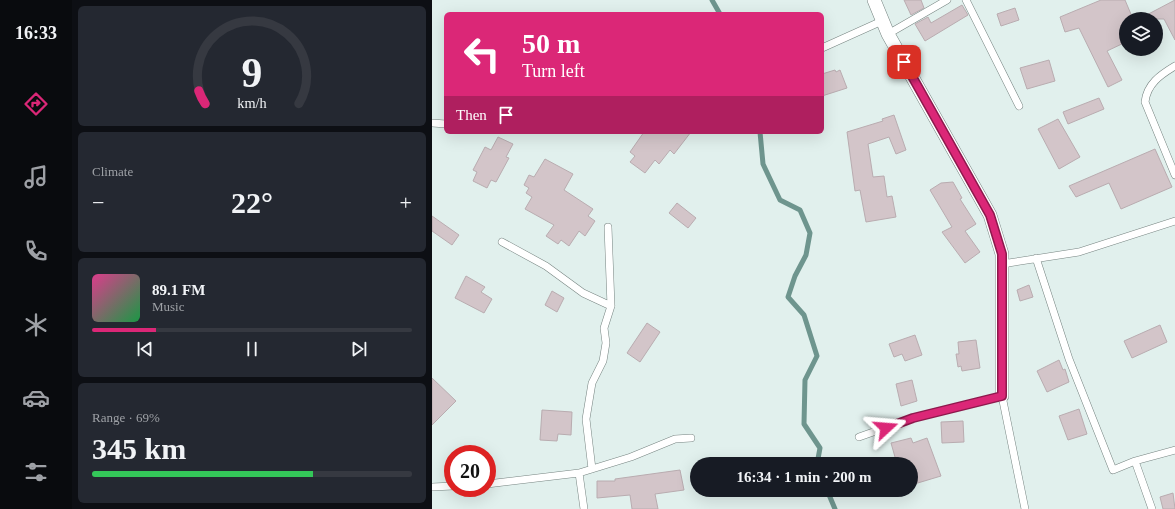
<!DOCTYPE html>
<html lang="en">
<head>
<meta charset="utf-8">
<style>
  body { margin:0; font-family:"Times New Roman",serif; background:#242831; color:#f1f3f6; height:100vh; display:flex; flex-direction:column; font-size:15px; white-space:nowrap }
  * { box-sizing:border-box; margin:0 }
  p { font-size:13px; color:#9ea1a6 }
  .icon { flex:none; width:22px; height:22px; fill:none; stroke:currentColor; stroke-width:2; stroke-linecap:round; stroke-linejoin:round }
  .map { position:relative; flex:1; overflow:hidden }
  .sheet { display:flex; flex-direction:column; gap:6px; padding:6px; background:#0d0f14; width:360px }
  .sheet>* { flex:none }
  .banner { position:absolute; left:12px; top:12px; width:380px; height:122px; border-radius:6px; box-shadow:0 4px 16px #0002; background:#db2777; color:#fff; overflow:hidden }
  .buttons { position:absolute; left:687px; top:12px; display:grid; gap:8px }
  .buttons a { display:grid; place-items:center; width:44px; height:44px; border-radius:50%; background:#171b24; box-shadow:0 4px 16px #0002; font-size:20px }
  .speed { position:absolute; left:12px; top:445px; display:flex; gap:8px; font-size:20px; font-weight:700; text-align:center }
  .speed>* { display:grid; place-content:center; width:52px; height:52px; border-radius:50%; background:#171b24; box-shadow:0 4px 16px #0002; line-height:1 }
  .speed .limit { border:6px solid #d22; background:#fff; color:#111 }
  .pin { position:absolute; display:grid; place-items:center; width:34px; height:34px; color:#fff; margin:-17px; border-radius:8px; box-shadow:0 2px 6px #0006 }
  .me { position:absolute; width:44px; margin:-22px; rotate:71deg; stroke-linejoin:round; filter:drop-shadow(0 0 3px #0008) }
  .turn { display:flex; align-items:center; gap:14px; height:84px; padding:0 12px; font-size:18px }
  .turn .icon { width:52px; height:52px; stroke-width:2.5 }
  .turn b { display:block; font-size:28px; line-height:34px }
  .then { display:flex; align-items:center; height:38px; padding:0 12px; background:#0003; gap:8px; font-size:15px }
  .big { font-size:30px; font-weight:600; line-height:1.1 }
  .sheet .widget { flex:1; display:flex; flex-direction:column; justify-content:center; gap:6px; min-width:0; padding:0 14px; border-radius:6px; background:#242831 }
  .sheet .dial { align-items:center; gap:0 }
  .dial svg { height:104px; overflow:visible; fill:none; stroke:#363941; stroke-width:7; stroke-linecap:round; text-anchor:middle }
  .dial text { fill:#f1f3f6; stroke:none }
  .song { display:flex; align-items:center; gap:12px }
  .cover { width:48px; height:48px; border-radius:6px; background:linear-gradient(135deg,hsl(330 70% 55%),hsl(140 70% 35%)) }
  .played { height:4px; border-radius:2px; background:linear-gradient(90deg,#db2777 20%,#363941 20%) }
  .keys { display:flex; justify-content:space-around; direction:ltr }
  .heat { display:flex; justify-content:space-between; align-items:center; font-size:22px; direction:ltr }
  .charge { height:6px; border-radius:3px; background:linear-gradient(90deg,#34c759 69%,#363941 0) }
  .trip { position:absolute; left:258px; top:457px; width:228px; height:40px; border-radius:20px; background:#171b24; box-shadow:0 4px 16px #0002; font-weight:600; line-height:40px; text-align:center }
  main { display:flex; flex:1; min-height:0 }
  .menu { display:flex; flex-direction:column; width:72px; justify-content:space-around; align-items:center; background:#090b0e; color:#9ea1a6 }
  .menu .icon { width:28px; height:28px }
  .menu .selected { color:#db2777 }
  .menu b { font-size:18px; color:#f1f3f6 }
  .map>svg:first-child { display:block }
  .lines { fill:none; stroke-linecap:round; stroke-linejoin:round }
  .stream { stroke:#6e958e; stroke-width:5 }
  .building { fill:#d3c5c9; stroke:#b9acb0 }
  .service-casing { stroke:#768481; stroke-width:8 }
  .minor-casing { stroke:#768481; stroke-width:14 }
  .service { stroke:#fff; stroke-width:7 }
  .minor { stroke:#fff; stroke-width:13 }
  .route-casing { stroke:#8e194d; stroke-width:10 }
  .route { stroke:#db2777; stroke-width:7 }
</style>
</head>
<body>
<main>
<nav class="menu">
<b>16:33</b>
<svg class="icon selected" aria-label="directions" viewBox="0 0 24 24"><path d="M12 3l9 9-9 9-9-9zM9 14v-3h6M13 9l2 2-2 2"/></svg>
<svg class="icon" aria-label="music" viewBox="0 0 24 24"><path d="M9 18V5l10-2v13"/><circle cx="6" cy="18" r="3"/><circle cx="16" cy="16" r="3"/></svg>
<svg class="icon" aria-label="phone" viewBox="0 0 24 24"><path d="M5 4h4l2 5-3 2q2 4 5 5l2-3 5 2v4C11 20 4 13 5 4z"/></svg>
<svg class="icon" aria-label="climate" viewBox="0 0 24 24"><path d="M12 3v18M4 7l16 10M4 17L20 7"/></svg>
<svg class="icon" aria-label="car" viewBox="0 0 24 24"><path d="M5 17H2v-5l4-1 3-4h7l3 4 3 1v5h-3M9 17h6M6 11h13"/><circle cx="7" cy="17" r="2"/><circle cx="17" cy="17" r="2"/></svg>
<svg class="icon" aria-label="filters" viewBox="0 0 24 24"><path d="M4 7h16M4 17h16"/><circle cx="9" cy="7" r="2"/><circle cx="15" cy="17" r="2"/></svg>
</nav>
<section class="sheet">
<div class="widget dial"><svg viewBox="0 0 100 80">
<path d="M14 69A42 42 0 1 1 86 69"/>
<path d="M14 69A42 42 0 0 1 9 59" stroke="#db2777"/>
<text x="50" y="56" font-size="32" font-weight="700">9</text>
<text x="50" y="72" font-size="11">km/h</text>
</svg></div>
<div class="widget"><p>Climate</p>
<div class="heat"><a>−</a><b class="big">22°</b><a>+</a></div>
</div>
<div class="widget">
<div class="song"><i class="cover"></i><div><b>89.1 FM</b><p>Music</p></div></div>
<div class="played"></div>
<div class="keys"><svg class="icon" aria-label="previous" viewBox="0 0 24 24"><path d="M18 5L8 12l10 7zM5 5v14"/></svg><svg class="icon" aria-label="pause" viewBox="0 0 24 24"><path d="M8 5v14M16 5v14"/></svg><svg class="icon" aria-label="next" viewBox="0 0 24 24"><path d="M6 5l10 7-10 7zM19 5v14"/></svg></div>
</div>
<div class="widget"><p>Range · 69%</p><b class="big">345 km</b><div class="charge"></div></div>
</section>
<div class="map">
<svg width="743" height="509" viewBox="0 0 743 509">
  <rect width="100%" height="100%" fill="#e1f0ed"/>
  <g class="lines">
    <!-- stream -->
    <path class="stream" d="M280 0 288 14
      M328 132 331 164 348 200 368 210 378 233 374 255 363 276 356 297 372 315 385 356 373 380 372 424 388 448 385 464
      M395 490 403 509"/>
  </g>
  <!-- building -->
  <path class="building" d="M472 0H489L492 8 479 15Z
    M669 0H693L701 19H694V42L675 51 690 80 676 87 647 28 633 32 628 17Z
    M743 0V40L732 19H707Z
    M530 5 536 15 493 41 483 24 496 17 499 23Z
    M583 8 587 20 569 26 565 14Z
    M617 60 623 81 595 89 588 68Z
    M403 70 404 72 408 70 415 88 390 96V74Z
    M667 98 672 109 636 124 631 112Z
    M462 115 474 150 464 154 457 137 436 144 441 177 452 176 455 197 460 196 464 217 434 222 428 190 423 191 415 132 451 121 450 119Z
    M626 119 648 157 627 169 606 129Z
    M212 132H259L242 154 238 150 227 164 223 160 213 173 198 162 203 156 198 152Z
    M66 137 81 144 74 157 77 158 64 182 59 180 55 188 41 181 45 172 41 170 53 147 59 150Z
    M723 149 740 187 689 209 677 183 644 197 637 186Z
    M113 159 141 174 132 190 161 209 156 216 163 221 153 236 147 231 137 246 129 240 126 244 114 236 122 225 93 209 100 197 94 193 97 188 92 185 97 175 102 177Z
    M521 182 530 198 528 199 544 224 533 231 548 252 533 263 510 232 520 227 498 190 509 183Z
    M245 203 264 218 256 228 237 213Z
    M0 216 27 235 20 245 0 231Z
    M34 276 53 287 49 292 60 299 52 313 23 298Z
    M597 285 601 297 588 301 585 290Z
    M120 291 132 298 125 312 113 305Z
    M215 323 228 332 208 362 195 353Z
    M728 325 735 342 700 358 692 341Z
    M483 335 490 355 473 361 470 354 462 357 457 344Z
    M544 340 548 368 530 371 529 366 526 367 524 354H527L526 342Z
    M627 360 631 370 633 369 637 382 615 392 605 371Z
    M0 378 24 401 0 425Z
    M480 380 485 401 469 406 464 384Z
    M647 409 655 434 636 440 627 416Z
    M110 410 140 412 139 435 126 434 125 441 108 440Z
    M531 421 532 442 510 443 509 422Z
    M479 438 481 443 495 438 509 476 479 485V464H465L459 443Z
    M248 470 252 490 223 494 226 509H200L198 495 165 498V481H183V479Z
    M741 493 743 509H731L728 497Z"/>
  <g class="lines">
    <defs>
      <path id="service" d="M534 0 587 106
        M456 34 515 0
        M390 48 450 21
        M743 66C728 75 715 84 713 102L743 175
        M0 123 14 124
        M70 242 114 266 151 293 179 306
        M604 258 637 359 681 470 703 461 743 450
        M570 264 647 252 743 221
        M427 437 481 418 570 396 593 509
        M703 461 720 509
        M160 469 154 419 160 383 171 361 174 343 172 328 179 306 176 227
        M147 473 152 509
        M55 484 147 473 199 457 243 439 259 438
        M0 487 21 486"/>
      <path id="minor" d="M442 0 456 34 558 215 570 254V396"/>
    </defs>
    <!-- service casing -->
    <use href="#service" class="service-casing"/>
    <!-- minor casing -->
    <use href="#minor" class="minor-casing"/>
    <!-- service -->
    <use href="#service" class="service"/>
    <!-- minor -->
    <use href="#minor" class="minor"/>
  </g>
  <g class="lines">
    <defs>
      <path id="route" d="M454 428 481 418 570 396V254L558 215 472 62"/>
    </defs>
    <!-- route casing -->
    <use href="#route" class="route-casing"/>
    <!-- route -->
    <use href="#route" class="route"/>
  </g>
</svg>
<div class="buttons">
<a><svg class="icon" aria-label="layers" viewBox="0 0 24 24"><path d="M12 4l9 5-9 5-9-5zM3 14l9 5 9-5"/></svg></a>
</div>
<div class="speed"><div class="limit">20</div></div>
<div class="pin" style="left:472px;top:62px;background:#d93025"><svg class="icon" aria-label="arrive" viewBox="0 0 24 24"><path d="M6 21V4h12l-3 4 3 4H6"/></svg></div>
<svg class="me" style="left:454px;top:428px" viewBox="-20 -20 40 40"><path d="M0-17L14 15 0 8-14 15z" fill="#db2777" stroke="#fff" stroke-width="4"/></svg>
<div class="trip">16:34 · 1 min · 200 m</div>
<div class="banner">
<div class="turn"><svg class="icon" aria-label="left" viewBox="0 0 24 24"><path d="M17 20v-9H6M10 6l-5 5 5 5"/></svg><div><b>50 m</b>Turn left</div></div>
<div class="then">Then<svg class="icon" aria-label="arrive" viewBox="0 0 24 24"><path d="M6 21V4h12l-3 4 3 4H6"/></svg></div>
</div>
</div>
</main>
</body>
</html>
